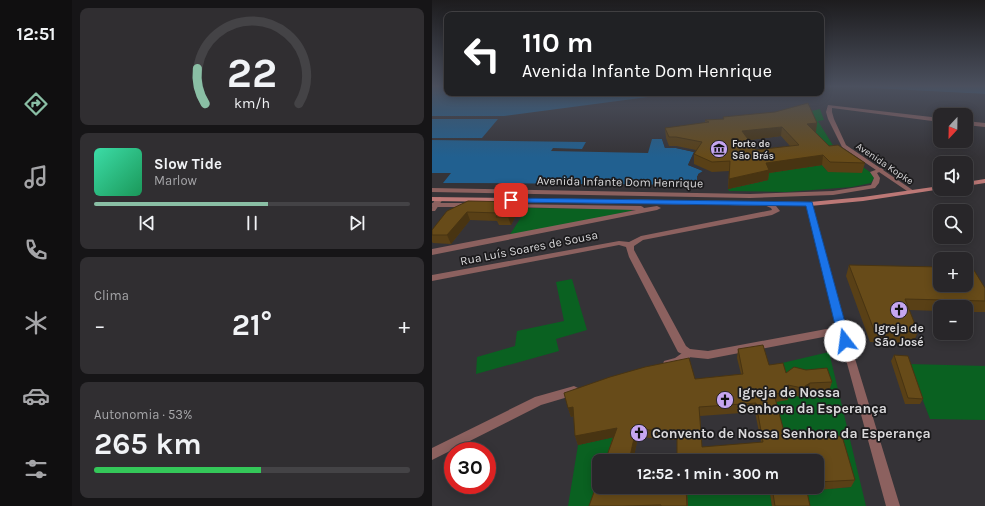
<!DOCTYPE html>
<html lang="pt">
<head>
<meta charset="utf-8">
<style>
  body { margin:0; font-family:Karla,sans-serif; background:#302e31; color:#f1f3f6; height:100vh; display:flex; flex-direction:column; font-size:15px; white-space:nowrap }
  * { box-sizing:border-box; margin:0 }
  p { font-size:13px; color:#a5a5a8 }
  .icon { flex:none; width:22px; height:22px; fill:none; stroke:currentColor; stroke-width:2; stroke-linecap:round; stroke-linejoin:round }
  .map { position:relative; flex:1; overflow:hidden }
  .sheet { display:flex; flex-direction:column; gap:8px; padding:8px; background:#161517; width:360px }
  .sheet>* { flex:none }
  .hud { position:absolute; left:12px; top:12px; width:380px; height:84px; border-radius:8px; box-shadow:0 2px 10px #0003,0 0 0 1px #444346; background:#202124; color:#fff; overflow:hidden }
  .needle { width:26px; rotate:202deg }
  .buttons { position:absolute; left:501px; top:108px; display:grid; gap:8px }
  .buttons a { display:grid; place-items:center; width:40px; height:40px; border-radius:8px; background:#282629; box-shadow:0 2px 10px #0003,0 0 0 1px #444346; font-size:20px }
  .speed { position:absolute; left:12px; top:442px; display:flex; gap:8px; font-size:20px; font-weight:700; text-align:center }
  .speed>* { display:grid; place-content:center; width:52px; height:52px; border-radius:50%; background:#282629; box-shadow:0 2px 10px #0003,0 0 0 1px #444346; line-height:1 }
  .speed .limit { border:6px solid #d22; background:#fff; color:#111 }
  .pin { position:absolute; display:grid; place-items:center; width:34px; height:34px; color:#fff; margin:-17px; border-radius:8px; box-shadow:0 2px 6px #0006 }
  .me { position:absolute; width:44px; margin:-22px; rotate:345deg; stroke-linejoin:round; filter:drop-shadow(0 0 3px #0008) }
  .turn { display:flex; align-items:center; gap:14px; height:84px; padding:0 12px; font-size:18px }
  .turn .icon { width:52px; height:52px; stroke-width:2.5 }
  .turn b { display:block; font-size:28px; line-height:34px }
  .big { font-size:30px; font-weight:700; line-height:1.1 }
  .sheet .widget { flex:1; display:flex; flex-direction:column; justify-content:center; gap:6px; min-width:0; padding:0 14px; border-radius:8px; background:#302e31 }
  .sheet .dial { align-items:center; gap:0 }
  .dial svg { height:104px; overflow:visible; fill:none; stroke:#444346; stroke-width:7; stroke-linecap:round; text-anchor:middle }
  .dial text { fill:#f1f3f6; stroke:none }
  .song { display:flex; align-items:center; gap:12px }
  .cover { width:48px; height:48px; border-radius:6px; background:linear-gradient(135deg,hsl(160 70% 55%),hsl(150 70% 35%)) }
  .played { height:4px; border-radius:2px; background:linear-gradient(90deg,#8abfa5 55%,#444346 55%) }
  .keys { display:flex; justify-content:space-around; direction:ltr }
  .heat { display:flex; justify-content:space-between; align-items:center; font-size:22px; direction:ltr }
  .charge { height:6px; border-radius:3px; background:linear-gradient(90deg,#34c759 53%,#444346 0) }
  .trip { position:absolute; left:160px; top:454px; width:232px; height:40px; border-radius:8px; background:#282629; box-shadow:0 2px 10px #0003,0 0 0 1px #444346; font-weight:700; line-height:40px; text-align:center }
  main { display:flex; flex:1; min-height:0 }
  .dock { display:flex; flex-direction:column; width:72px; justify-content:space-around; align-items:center; background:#100f10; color:#a5a5a8 }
  .dock .icon { width:28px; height:28px }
  .dock .selected { color:#8abfa5 }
  .dock b { font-size:18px; color:#f1f3f6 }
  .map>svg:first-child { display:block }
  .green { fill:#0a6121 }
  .water { fill:#216090 }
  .pier { fill:#353337 }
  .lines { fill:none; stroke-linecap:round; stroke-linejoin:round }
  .pedestrian { fill:#8c615f; fill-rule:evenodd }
  .minor { fill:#8c615f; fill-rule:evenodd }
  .secondary { fill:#bc7876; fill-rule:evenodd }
  .wall { fill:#594016; fill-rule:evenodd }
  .shaded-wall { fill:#483412 }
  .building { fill:#674b19; stroke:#483412; fill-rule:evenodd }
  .route { fill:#1a73e8; stroke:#114b97 }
  .labels { text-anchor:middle; stroke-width:3.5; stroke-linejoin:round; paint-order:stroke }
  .far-poi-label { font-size:10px; font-weight:bold; fill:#d9d8da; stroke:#1c1b1d; text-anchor:start }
  .far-street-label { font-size:10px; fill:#d9d8da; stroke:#1c1b1d }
  .street-label { font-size:12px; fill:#d9d8da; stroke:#1c1b1d }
  .poi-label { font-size:12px; font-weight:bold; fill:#d9d8da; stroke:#1c1b1d }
  .near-poi-label { font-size:14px; font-weight:bold; fill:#d9d8da; stroke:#1c1b1d; text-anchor:start }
</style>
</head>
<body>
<main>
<nav class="dock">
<b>12:51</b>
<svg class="icon selected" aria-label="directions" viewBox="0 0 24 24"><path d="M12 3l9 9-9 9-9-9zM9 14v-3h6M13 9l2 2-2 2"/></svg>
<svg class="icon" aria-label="music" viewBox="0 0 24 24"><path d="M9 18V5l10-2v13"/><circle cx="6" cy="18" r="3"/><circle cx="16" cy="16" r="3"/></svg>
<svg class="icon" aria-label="phone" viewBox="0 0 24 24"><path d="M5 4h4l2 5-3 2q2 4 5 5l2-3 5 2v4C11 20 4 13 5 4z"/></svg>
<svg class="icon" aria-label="climate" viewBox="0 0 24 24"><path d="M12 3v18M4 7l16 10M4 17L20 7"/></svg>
<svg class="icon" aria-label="car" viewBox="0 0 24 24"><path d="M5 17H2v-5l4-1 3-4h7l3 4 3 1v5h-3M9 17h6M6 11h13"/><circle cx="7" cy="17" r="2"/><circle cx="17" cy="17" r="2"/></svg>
<svg class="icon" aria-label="filters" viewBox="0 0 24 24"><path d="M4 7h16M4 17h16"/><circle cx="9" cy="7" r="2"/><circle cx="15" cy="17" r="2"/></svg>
</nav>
<section class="sheet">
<div class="widget dial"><svg viewBox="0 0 100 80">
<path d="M14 69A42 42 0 1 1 86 69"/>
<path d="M14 69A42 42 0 0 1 8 42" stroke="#8abfa5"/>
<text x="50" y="56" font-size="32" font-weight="700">22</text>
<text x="50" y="72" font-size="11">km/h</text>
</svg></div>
<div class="widget">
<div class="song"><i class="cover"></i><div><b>Slow Tide</b><p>Marlow</p></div></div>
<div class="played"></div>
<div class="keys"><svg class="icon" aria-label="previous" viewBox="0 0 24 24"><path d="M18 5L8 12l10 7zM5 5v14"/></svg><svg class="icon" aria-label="pause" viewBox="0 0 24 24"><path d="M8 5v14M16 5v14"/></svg><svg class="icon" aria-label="next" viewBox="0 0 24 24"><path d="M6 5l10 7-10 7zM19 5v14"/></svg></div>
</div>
<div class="widget"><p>Clima</p>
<div class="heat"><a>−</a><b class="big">21°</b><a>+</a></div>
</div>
<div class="widget"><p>Autonomia · 53%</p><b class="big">265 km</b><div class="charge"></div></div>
</section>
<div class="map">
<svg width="553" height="506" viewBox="0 0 553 506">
  <rect width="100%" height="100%" fill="#353337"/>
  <!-- green -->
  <path class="green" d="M388 109 392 120 386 121 402 147 438 172 442 178 439 183 420 187 354 192 297 191 296 189 336 180 333 173 390 165 396 172 374 134 375 112Z
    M95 208 200 209 199 211 77 236Z
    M140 279 155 330 124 339 127 351 44 374 45 357 83 346 85 331 132 321 124 282Z
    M397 352 434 506H374L371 491 419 487 407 444 352 447 341 403 355 393 397 391 333 367Z
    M477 364 553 366V420L498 419Z
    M187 436 178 461H167V487L163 506H136L146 445Z
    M309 487H337L340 506H256L255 492Z"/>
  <!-- water -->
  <path class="water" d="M0 87H15V93H229L225 96 216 97 72 116H0Z
    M425 87H553V94L462 90Z
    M0 119H66L50 138H0Z
    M220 139H230L233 148H244L262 152 256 165 271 171 266 174V180L257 182 254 185 11 183 19 173H0V140L154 142 150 149 121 148 119 151 216 153Z"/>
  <!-- pier -->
  <path class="pier" d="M423 87 553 94V96L462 92 424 89Z
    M220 138H232L234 146H244L264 151 258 164 273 170 267 177 266 182 258 184 254 187 10 184 11 183 254 185 257 182 265 181V176L271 171 256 165 262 152 244 148H233L230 139Z"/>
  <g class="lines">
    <!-- pedestrian -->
    <path class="pedestrian" d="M449 168 452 170 445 173 448 178 447 183 443 188 401 195 318 198 0 192V188L318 194 401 191 439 185 442 178 438 172Z
      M0 203H37L40 205 37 207H0Z
      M75 204 209 206 211 207 212 208 225 206 229 208 225 210 0 255V249L204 210 73 207 71 206Z
      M256 349 260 350 261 353C257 361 242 370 232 367L231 364 232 361 243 358Z
      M142 386 146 388 147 391 146 394 109 405 0 460V448L103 397Z"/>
    <!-- minor -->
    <path class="minor" d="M396 105 508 118V122L400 108V112L402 119 414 145 482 191V193H478L410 147 396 119 394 112Z
      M534 121 553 123V127L534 125Z
      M8 197 11 199 3 211H0C0 205 1 199 8 197Z
      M333 202 344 206 348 211 340 215 211 240 202 246V250L254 346 258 349 276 351 405 327 375 204 376 203H380L421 352 468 506H454L407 334 276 359 256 357 246 352 197 257 194 247 187 245 0 281V275L187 241 197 242 209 236 340 210 339 208 330 204Z"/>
    <!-- secondary -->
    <path class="secondary" d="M553 179V183L534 186V182Z
      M508 186V189H510L431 201 378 206 0 201V197L378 202 431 197Z"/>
  </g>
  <!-- wall -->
  <path class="wall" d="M291 117 385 123 383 132 397 146 433 163 430 173 396 172 390 165 337 173 336 180 296 189 297 171 280 172 262 164V154L264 150 244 146H237L234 138 233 128 273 123V120L291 119ZM349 136 358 146 324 150 317 140Z
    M87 210 79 225H67L65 221 38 220 19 244 1 243 0 242V230L15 211Z
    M417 265 553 288V312H534V307H508V311L477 310 486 332 481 343 438 342 414 276Z
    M306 349 354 373 400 382 397 391 376 392 368 397 357 394 356 400 344 402 354 439 423 480 419 487 375 491 378 506H340L337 487H385V461L245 457V440L206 437 201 461H173L181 437 146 445 143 436 142 416 139 417 136 408 263 379 309 374 305 358ZM323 412 329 442 270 447 268 416Z
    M462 355 491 399 488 404H473L459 361Z
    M167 487H309L255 492 256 506H157Z"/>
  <!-- shaded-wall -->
  <path class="shaded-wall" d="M385 123 384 132 374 134 375 124Z
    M350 127 349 136 310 141V131Z
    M391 155 390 165 337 173 336 180 296 189 297 179 334 163Z
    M84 202 87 210 79 225 76 217Z
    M35 212 38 220 19 244 15 235Z
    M378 383 376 392 368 397 370 388Z
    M141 407 144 415 139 417 136 408Z
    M185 428 187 436 146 445 143 436Z
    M204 429 206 437 201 461H197Z"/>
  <!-- building -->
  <path class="building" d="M376 103 385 123 375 124 397 146 406 145 433 163 398 162 391 155 334 163 337 170 297 179 298 161 280 162 262 154 270 142 244 137H237L233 128 277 122 273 120 292 119 291 117 343 112ZM350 127 367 145 324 150 310 131Z
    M36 201 84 202 76 217H64L67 213 35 212 15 235H0V230L15 211Z
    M417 265 508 267V285H534V267H540L553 288V301L473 299 486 332 442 330Z
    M331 345 337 365 351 363 354 373 362 367 374 370 395 368 400 382 378 383 370 388 356 385 358 392 342 394 354 439 410 436 423 480 385 482V461H229V458L245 457V432L204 429 197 461H173L185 428 143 436 141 407 136 408 132 393 178 377 213 367 257 358 263 379 311 374 306 349ZM324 403 331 442 270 447 267 407Z
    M462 355 476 356 491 399 476 398Z
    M167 478V487H254L255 506H229V505L191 506H157Z
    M340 487H374L378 506H343Z"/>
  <!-- sky -->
  <linearGradient id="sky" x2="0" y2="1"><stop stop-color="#1d1c1e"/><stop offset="0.55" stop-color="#4b505e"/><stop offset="1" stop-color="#4b505e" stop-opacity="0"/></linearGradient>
  <rect width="553" height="157" fill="url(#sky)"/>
  <!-- route -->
  <path class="route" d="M76 198 380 202 418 341 417 344 413 345 409 344 407 341 374 206 79 202H76Z"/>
  <!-- icons -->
  <defs>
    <symbol id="museum-disc" viewBox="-11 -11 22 22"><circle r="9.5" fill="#c6a6f0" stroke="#1c1b1d"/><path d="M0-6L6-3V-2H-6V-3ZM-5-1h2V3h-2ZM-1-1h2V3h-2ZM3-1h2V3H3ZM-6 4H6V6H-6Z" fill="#111"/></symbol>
    <symbol id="church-disc" viewBox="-11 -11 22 22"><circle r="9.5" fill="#c6a6f0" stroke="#1c1b1d"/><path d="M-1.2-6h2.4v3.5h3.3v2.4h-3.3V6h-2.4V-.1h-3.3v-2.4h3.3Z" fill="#111"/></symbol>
  </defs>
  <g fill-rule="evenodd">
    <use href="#museum-disc" x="277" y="139" width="20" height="20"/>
    <use href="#church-disc" x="457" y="300" width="20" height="20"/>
    <use href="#church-disc" x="283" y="390" width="20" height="20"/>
    <use href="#church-disc" x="197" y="423" width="20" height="20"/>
  </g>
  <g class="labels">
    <!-- far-poi labels -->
    <g class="far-poi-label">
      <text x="300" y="147">Forte de<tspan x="300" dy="12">São Brás</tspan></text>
    </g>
    <!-- far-street labels -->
    <g class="far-street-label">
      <text transform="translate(453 163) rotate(34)" y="4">Avenida Kopke</text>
    </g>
    <!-- street labels -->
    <g class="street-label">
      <text transform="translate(188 182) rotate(1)" y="4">Avenida Infante Dom Henrique</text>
      <text transform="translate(97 248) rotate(-11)" y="4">Rua Luís Soares de Sousa</text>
    </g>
    <!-- poi labels -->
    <g class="poi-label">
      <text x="467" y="332">Igreja de<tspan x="467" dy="14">São José</tspan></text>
    </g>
    <!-- near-poi labels -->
    <g class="near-poi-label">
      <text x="306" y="397">Igreja de Nossa<tspan x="306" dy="16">Senhora da Esperança</tspan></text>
      <text x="220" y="438">Convento de Nossa Senhora da Esperança</text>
    </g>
  </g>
</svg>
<div class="buttons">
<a><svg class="needle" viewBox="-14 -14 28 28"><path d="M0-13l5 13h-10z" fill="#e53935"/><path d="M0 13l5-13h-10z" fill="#a5a5a8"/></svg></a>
<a><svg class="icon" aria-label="sound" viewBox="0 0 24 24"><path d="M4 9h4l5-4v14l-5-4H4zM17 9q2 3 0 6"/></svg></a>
<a><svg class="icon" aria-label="search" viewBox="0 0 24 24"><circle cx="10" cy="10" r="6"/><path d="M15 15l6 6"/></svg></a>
<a>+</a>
<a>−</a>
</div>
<div class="speed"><div class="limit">30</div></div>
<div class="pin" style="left:79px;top:200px;background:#d93025"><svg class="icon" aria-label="arrive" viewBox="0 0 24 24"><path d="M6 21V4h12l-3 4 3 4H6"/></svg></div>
<svg class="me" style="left:413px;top:341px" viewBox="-20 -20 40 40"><circle r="19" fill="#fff"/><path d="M0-13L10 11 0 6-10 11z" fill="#1a73e8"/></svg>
<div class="trip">12:52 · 1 min · 300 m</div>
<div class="hud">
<div class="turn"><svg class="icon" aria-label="left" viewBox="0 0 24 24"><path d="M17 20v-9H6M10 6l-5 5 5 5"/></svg><div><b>110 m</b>Avenida Infante Dom Henrique</div></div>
</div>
</div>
</main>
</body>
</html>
